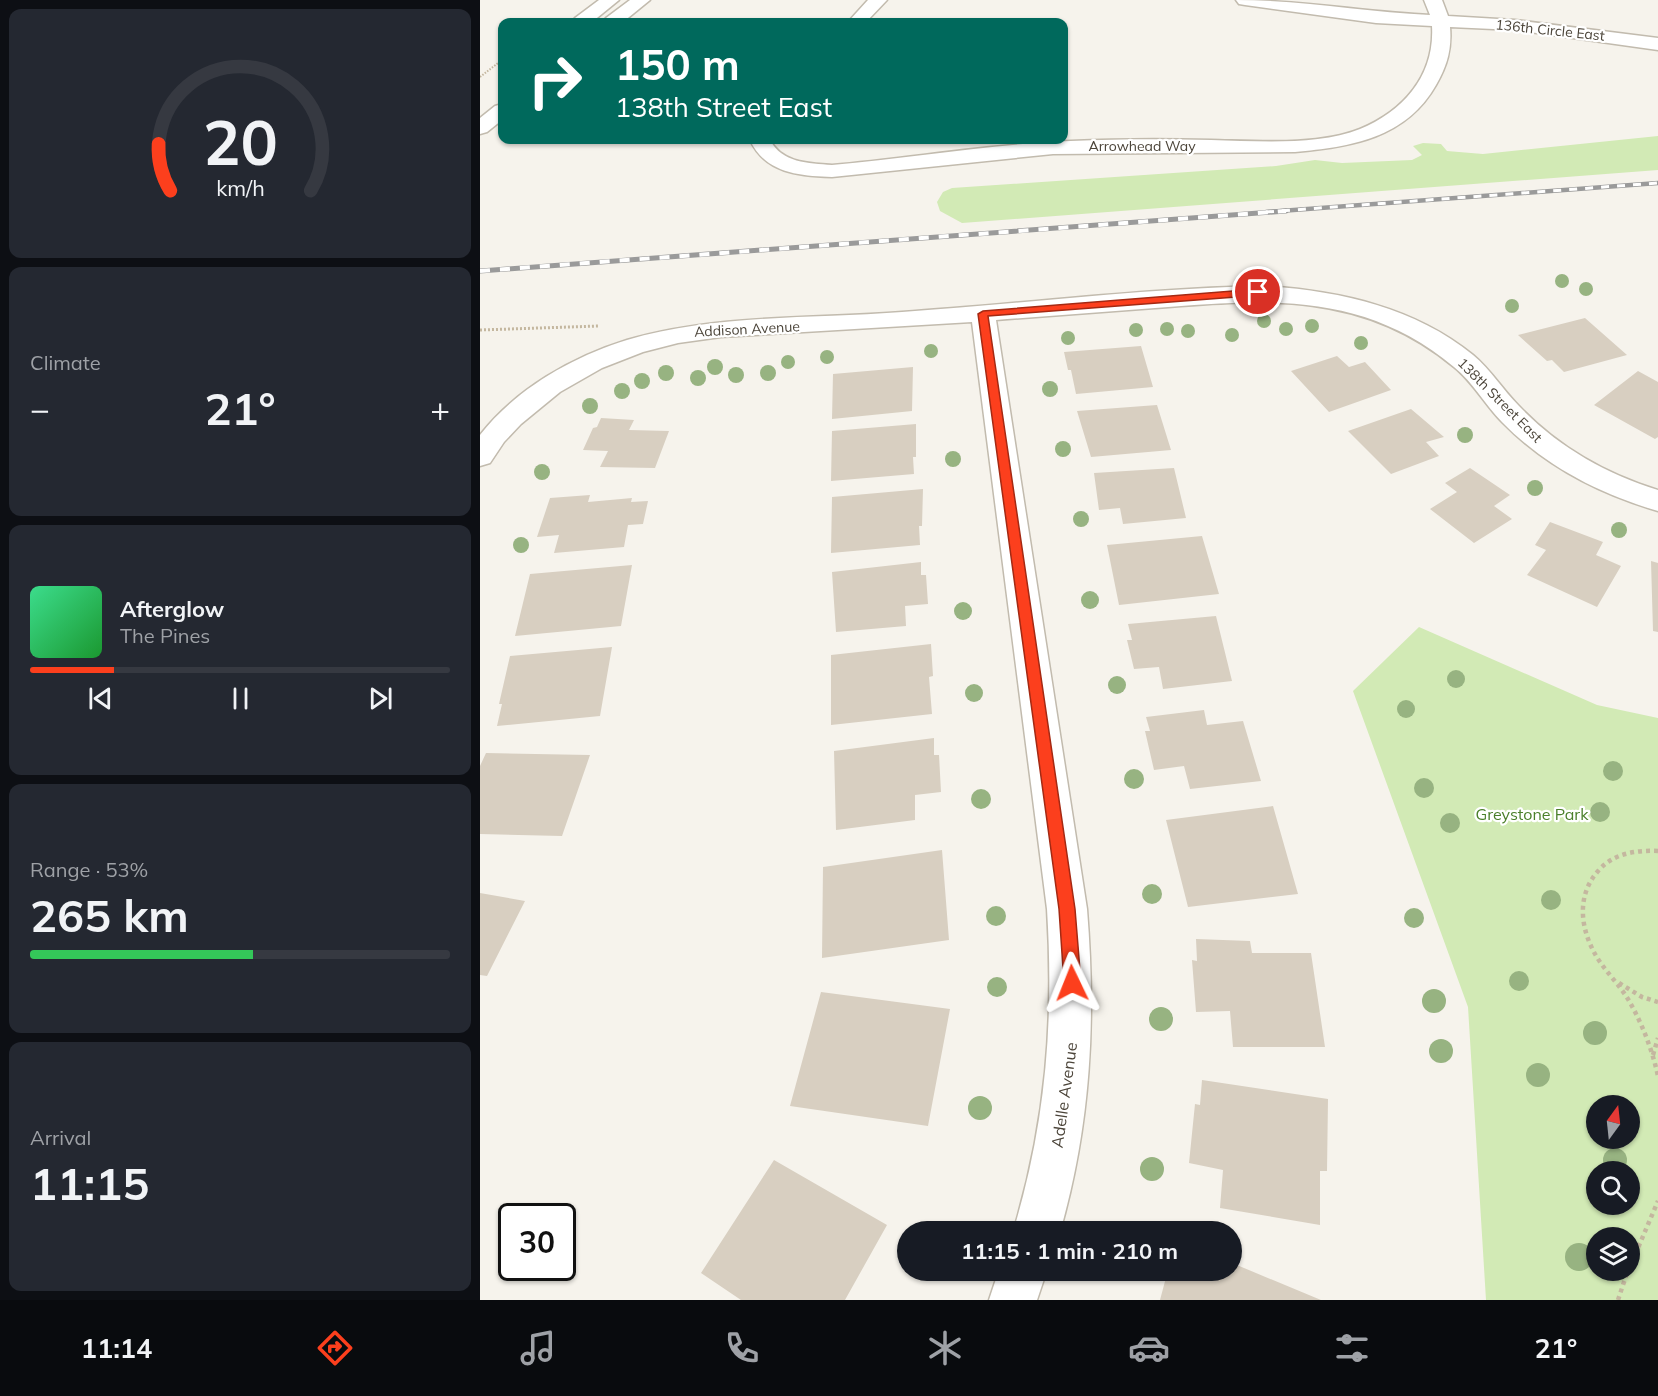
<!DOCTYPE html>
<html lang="en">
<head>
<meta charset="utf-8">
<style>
  body { margin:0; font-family:Mulish,sans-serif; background:#242831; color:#f1f3f6; height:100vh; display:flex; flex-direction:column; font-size:22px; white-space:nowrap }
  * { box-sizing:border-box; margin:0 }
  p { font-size:20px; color:#9ea1a6 }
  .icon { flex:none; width:33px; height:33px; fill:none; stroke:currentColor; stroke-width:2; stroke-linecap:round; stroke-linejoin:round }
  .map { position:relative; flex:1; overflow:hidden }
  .panel { display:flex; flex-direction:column; gap:9px; padding:9px; background:#0d0f14; width:480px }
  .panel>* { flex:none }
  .guide { position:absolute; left:18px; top:18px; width:570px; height:126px; border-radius:12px; box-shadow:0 2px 4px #0004; background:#00695c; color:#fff; overflow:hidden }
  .needle { width:39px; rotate:15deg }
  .controls { position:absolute; left:1106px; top:1095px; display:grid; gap:12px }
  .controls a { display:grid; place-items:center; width:54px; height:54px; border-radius:50%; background:#171b24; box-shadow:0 2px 4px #0004; font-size:30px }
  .speed { position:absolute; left:18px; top:1203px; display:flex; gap:12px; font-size:30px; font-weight:700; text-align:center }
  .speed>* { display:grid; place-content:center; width:78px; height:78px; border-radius:50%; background:#171b24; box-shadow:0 2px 4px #0004; line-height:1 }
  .speed .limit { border:3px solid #111; border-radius:9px; background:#fff; color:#111 }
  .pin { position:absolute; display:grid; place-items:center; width:51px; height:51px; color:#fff; margin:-26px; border:3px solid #fff; border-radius:50%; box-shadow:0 2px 6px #0007 }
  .me { position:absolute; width:66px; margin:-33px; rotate:358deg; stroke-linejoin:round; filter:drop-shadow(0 0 4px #0008) }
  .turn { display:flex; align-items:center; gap:21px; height:126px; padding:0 18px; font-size:27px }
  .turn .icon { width:78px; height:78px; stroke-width:2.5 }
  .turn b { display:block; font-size:42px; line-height:51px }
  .big { font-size:45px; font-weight:700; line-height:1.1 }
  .panel .card { flex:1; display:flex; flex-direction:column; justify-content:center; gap:9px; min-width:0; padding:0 21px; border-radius:12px; background:#242831 }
  .panel .dial { align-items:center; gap:0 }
  .dial svg { height:156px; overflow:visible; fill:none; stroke:#363941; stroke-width:7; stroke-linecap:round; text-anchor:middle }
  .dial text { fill:#f1f3f6; stroke:none }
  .song { display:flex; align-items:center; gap:18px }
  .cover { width:72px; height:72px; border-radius:9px; background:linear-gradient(135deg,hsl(150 70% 55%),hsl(130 70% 35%)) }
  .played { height:6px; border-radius:3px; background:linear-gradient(90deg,#fc3f1d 20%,#363941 20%) }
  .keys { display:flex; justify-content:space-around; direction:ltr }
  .heat { display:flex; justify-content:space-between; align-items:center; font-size:33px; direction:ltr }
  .charge { height:9px; border-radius:4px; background:linear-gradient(90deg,#34c759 53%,#363941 0) }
  .trip { position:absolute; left:417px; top:1221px; width:345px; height:60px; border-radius:30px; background:#171b24; box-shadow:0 2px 4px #0004; font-weight:700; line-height:60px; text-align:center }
  .tabs { display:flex; height:96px; justify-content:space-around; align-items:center; background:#090b0e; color:#9ea1a6 }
  .tabs .icon { width:42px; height:42px }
  .tabs .on { color:#fc3f1d }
  .tabs b { font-size:27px; color:#f1f3f6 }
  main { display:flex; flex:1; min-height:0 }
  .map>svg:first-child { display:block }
  .green { fill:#d2eab5; fill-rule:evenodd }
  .building { fill:#d8cfc1 }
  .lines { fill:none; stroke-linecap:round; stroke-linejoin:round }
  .minor-casing { stroke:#c2bbae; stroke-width:3 }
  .path-far2 { stroke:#c4b79f; stroke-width:2; stroke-dasharray:1.5 1.5; stroke-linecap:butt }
  .path-far1 { stroke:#c4b79f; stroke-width:3; stroke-dasharray:2 2; stroke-linecap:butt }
  .path { stroke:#c4b79f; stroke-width:4.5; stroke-dasharray:4 4; stroke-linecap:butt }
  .minor { fill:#fff; fill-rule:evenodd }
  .rail-far1-casing { stroke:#9a9a9a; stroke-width:4.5 }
  .rail-casing { stroke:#9a9a9a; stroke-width:5 }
  .rail-far1 { stroke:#fff; stroke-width:3; stroke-dasharray:8; stroke-linecap:butt }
  .rail { stroke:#fff; stroke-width:4; stroke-dasharray:10; stroke-linecap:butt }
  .tree { fill:#97b381 }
  .route { fill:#fc3f1d; stroke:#a42913; stroke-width:1.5 }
  .labels { text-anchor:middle; stroke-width:4.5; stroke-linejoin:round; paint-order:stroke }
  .far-street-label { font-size:14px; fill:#4b4439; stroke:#fff }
  .park-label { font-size:16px; fill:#4a7f2a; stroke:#fff }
  .street-label { font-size:16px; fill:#4b4439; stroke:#fff }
</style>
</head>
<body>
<main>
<section class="panel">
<div class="card dial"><svg viewBox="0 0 100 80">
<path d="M14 69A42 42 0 1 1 86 69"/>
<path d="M14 69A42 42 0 0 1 8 45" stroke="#fc3f1d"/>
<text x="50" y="56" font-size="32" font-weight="700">20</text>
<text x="50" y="72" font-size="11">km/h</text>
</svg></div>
<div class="card"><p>Climate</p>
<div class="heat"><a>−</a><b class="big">21°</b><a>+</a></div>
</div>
<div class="card">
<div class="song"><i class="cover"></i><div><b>Afterglow</b><p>The Pines</p></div></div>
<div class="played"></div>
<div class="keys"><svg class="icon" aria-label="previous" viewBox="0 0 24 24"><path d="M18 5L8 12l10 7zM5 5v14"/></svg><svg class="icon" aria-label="pause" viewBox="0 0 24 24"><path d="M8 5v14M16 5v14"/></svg><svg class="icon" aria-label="next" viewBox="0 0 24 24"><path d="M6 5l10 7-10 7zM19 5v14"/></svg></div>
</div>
<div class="card"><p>Range · 53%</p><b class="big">265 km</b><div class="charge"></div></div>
<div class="card"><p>Arrival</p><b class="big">11:15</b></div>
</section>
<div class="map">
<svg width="1178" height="1300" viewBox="0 0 1178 1300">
  <rect width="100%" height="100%" fill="#f6f3ec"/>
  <!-- green -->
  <path class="green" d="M1178 136V170L482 223 460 211 457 202 463 192 472 188 796 166 835 160 862 163 932 160 942 155 933 146 943 143 961 144 967 151 1003 154Z
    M939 627 1117 705 1178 718V1300H1006L988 1007 873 691ZM1116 1106H1149V1138H1116ZM1116 1172H1149V1204H1116ZM1116 1238H1149V1270H1116Z"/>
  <!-- building -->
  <path class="building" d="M1105 318 1147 355 1084 372 1072 360 1067 361 1038 335Z
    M661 346 673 387 596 394 591 370H588L584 352Z
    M857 356 869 367 885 362 911 390 849 412 811 371Z
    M433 367 432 411 352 419 353 374Z
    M1158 371 1178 382V437L1175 439 1114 405Z
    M677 405 691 450 611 457 597 411Z
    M931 409 964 437 946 442 959 456 911 474 868 431Z
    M121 418 154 420 149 430 189 431 175 468 120 467 128 451 103 450 113 428 117 427Z
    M436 424V457H433L434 474 351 481 352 431Z
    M694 468 706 518 643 524 640 508 619 510 614 473Z
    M990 468 1030 495 1014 506 1032 519 994 543 950 509 977 492 965 483Z
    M443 489 442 526H439L440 545 351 553 352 497Z
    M110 495 108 502 152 498 151 502 168 501 163 524 148 525 144 547 74 553 79 535 57 537 70 498Z
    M1070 522 1123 542 1116 555 1141 566 1117 607 1047 575 1066 550 1055 545Z
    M722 536 739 594 639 605 627 545Z
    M1171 561 1178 563V632L1173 631Z
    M441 562V575H446L448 604 425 606 426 626 356 632 352 572Z
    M152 565 141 626 35 636 50 574Z
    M736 616 752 681 683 689 679 667 654 669 647 640H652L648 624Z
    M451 644 453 676 449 677 452 714 351 725V655Z
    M132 647 120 716 17 726 22 704H19L30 656Z
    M724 710 727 725 763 721 781 781 710 789 704 766 674 770 665 731H670L666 717Z
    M454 738V755H459L461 792 435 795V820L356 830 354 751Z
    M6 753 110 755 82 836 0 834V766Z
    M793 806 818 894 708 907 686 820Z
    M462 850 469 940 342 958 343 867Z
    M0 893 45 901 7 976 0 975Z
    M716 939 770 941 772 953H831L845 1047H753L750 1011 716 1012 712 960 717 961Z
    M341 992 470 1009 448 1126 310 1106Z
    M722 1080 848 1099 847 1171H840V1225L740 1208 743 1170 709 1163 715 1104 720 1105Z
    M294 1160 407 1225 365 1300H261L221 1273Z
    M752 1263 841 1300H680L688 1270H752Z"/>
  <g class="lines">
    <defs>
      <path id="minor" d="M119 0H139L112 22H92L95 18Z
        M150 0H170L143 22H123L126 18Z
        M388 0H407L386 22H368Z
        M756 0C821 0 885 12 950 15L944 0H962L968 16 1035 20 1178 38V50L1035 30 970 27C972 49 967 66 956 85 926 138 871 147 815 152L573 154 352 177C319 176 285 173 270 140H290C302 163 328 163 352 165 432 158 511 144 591 141 638 139 684 139 731 140 777 141 837 146 880 129 923 111 955 76 952 26L896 23 765 5 759 4Z
        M22 104V120L7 132 0 134V118L15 106Z
        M785 286C859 291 934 307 993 355 1011 370 1023 390 1039 406 1077 446 1126 474 1178 490V511C1119 494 1065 466 1022 422 1005 405 993 382 974 367 883 291 786 299 675 308 622 312 569 316 516 320L607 909C616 1021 611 1123 580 1232H533C566 1123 574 1022 567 909L492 322 241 337 198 343 163 352 122 368 80 392 41 424 24 442 10 463 0 466V435C36 389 92 357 147 340 236 314 330 319 422 312 543 304 664 288 785 286Z
        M519 1270H567L557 1300H509Z"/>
    </defs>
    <!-- minor casing -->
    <use href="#minor" class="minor-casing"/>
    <!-- path-far2 -->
    <path class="path-far2" d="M0 77 22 60"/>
    <!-- path-far1 -->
    <path class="path-far1" d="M0 330 119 326"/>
    <!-- path -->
    <path class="path" d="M1178 851C1157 850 1134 853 1119 870 1094 897 1101 934 1120 962 1129 975 1140 986 1148 999 1162 1023 1172 1049 1178 1076
      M1139 983 1162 997 1178 1002
      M1173 1055 1178 1038
      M1149 1269 1178 1201
      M1138 1300 1148 1270"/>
    <!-- minor -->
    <use href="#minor" class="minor"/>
    <defs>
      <path id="rail-far1" d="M786 212 1178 183"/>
      <path id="rail" d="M0 271 806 211"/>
    </defs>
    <!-- rail-far1 casing -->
    <use href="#rail-far1" class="rail-far1-casing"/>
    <!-- rail casing -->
    <use href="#rail" class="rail-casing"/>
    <!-- rail-far1 -->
    <use href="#rail-far1" class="rail-far1"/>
    <!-- rail -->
    <use href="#rail" class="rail"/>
  </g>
  <!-- trees -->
  <g class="tree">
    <circle cx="1082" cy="281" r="7"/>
    <circle cx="1106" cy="289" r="7"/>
    <circle cx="1032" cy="306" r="7"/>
    <circle cx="784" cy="321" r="7"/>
    <circle cx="832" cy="326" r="7"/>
    <circle cx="687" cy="329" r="7"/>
    <circle cx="806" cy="329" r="7"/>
    <circle cx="656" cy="330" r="7"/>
    <circle cx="708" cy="331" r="7"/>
    <circle cx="752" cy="335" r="7"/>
    <circle cx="588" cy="338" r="7"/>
    <circle cx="881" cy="343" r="7"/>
    <circle cx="451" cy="351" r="7"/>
    <circle cx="347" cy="357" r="7"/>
    <circle cx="308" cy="362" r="7"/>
    <circle cx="235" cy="367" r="8"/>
    <circle cx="186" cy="373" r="8"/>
    <circle cx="288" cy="373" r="8"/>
    <circle cx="256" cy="375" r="8"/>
    <circle cx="218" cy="378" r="8"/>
    <circle cx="162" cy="381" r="8"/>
    <circle cx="570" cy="389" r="8"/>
    <circle cx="142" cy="391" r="8"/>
    <circle cx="110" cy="406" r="8"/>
    <circle cx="985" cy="435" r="8"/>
    <circle cx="583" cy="449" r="8"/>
    <circle cx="473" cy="459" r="8"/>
    <circle cx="62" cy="472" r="8"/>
    <circle cx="1055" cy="488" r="8"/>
    <circle cx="601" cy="519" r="8"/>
    <circle cx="1139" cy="530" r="8"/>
    <circle cx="41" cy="545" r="8"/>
    <circle cx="610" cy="600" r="9"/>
    <circle cx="483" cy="611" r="9"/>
    <circle cx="976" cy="679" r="9"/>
    <circle cx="637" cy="685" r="9"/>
    <circle cx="494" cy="693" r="9"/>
    <circle cx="926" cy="709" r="9"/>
    <circle cx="1133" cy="771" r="10"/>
    <circle cx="654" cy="779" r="10"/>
    <circle cx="944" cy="788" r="10"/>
    <circle cx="501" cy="799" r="10"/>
    <circle cx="1120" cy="812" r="10"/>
    <circle cx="970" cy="823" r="10"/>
    <circle cx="672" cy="894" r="10"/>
    <circle cx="1071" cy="900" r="10"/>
    <circle cx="516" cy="916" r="10"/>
    <circle cx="934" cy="918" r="10"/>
    <circle cx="1039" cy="981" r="10"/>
    <circle cx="517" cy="987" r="10"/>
    <circle cx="954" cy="1001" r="12"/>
    <circle cx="681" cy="1019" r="12"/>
    <circle cx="1115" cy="1033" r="12"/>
    <circle cx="961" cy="1051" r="12"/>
    <circle cx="1058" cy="1075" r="12"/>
    <circle cx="500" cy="1108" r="12"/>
    <circle cx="1135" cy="1160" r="12"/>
    <circle cx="672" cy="1169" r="12"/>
    <circle cx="1099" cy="1257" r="14"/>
  </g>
  <!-- route -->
  <path class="route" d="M778 289 783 292 782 295 508 316 595 909 601 983 598 989 592 991 586 989 584 983 579 909 498 314 503 311Z"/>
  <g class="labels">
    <!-- far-street labels -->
    <g class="far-street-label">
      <text transform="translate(1070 30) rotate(6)" y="5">136th Circle East</text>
      <text x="662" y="151">Arrowhead Way</text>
      <text transform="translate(267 329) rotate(-3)" y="5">Addison Avenue</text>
      <text transform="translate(1020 400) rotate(45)" y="5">138th Street East</text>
    </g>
    <!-- park labels -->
    <g class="park-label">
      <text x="1052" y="820">Greystone Park</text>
    </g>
    <!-- street labels -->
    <g class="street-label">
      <text transform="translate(584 1095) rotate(-82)" y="6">Adelle Avenue</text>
    </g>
  </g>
</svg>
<div class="controls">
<a><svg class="needle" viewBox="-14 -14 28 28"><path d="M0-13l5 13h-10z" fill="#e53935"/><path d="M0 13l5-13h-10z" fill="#9ea1a6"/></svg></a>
<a><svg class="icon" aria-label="search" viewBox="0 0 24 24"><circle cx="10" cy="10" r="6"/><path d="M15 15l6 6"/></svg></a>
<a><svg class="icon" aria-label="layers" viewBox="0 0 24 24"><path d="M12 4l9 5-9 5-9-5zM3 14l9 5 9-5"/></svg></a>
</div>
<div class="speed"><div class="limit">30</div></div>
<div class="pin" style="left:778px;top:292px;background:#d93025"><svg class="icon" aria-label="arrive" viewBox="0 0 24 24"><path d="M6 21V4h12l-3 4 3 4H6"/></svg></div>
<svg class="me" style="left:592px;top:983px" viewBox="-20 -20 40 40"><path d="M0-17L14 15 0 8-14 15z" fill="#fc3f1d" stroke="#fff" stroke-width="4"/></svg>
<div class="trip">11:15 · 1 min · 210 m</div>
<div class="guide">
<div class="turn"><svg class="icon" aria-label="right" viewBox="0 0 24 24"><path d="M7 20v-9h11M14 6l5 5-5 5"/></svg><div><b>150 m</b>138th Street East</div></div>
</div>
</div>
</main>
<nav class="tabs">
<b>11:14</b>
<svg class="icon on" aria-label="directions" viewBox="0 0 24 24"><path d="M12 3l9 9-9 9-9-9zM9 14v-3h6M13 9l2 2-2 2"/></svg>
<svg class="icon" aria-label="music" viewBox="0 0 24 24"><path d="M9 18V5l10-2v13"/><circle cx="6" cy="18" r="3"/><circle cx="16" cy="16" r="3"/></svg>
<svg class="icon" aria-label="phone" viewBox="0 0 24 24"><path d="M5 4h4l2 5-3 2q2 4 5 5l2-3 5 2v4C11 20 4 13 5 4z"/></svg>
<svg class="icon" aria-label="climate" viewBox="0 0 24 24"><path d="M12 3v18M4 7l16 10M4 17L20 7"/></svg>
<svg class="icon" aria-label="car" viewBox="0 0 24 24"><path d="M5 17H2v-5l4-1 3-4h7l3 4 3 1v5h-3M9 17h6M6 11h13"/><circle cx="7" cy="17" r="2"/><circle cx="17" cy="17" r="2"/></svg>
<svg class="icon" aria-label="filters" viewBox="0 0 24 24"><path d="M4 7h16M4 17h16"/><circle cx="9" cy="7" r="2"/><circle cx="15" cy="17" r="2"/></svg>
<b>21°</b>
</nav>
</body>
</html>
